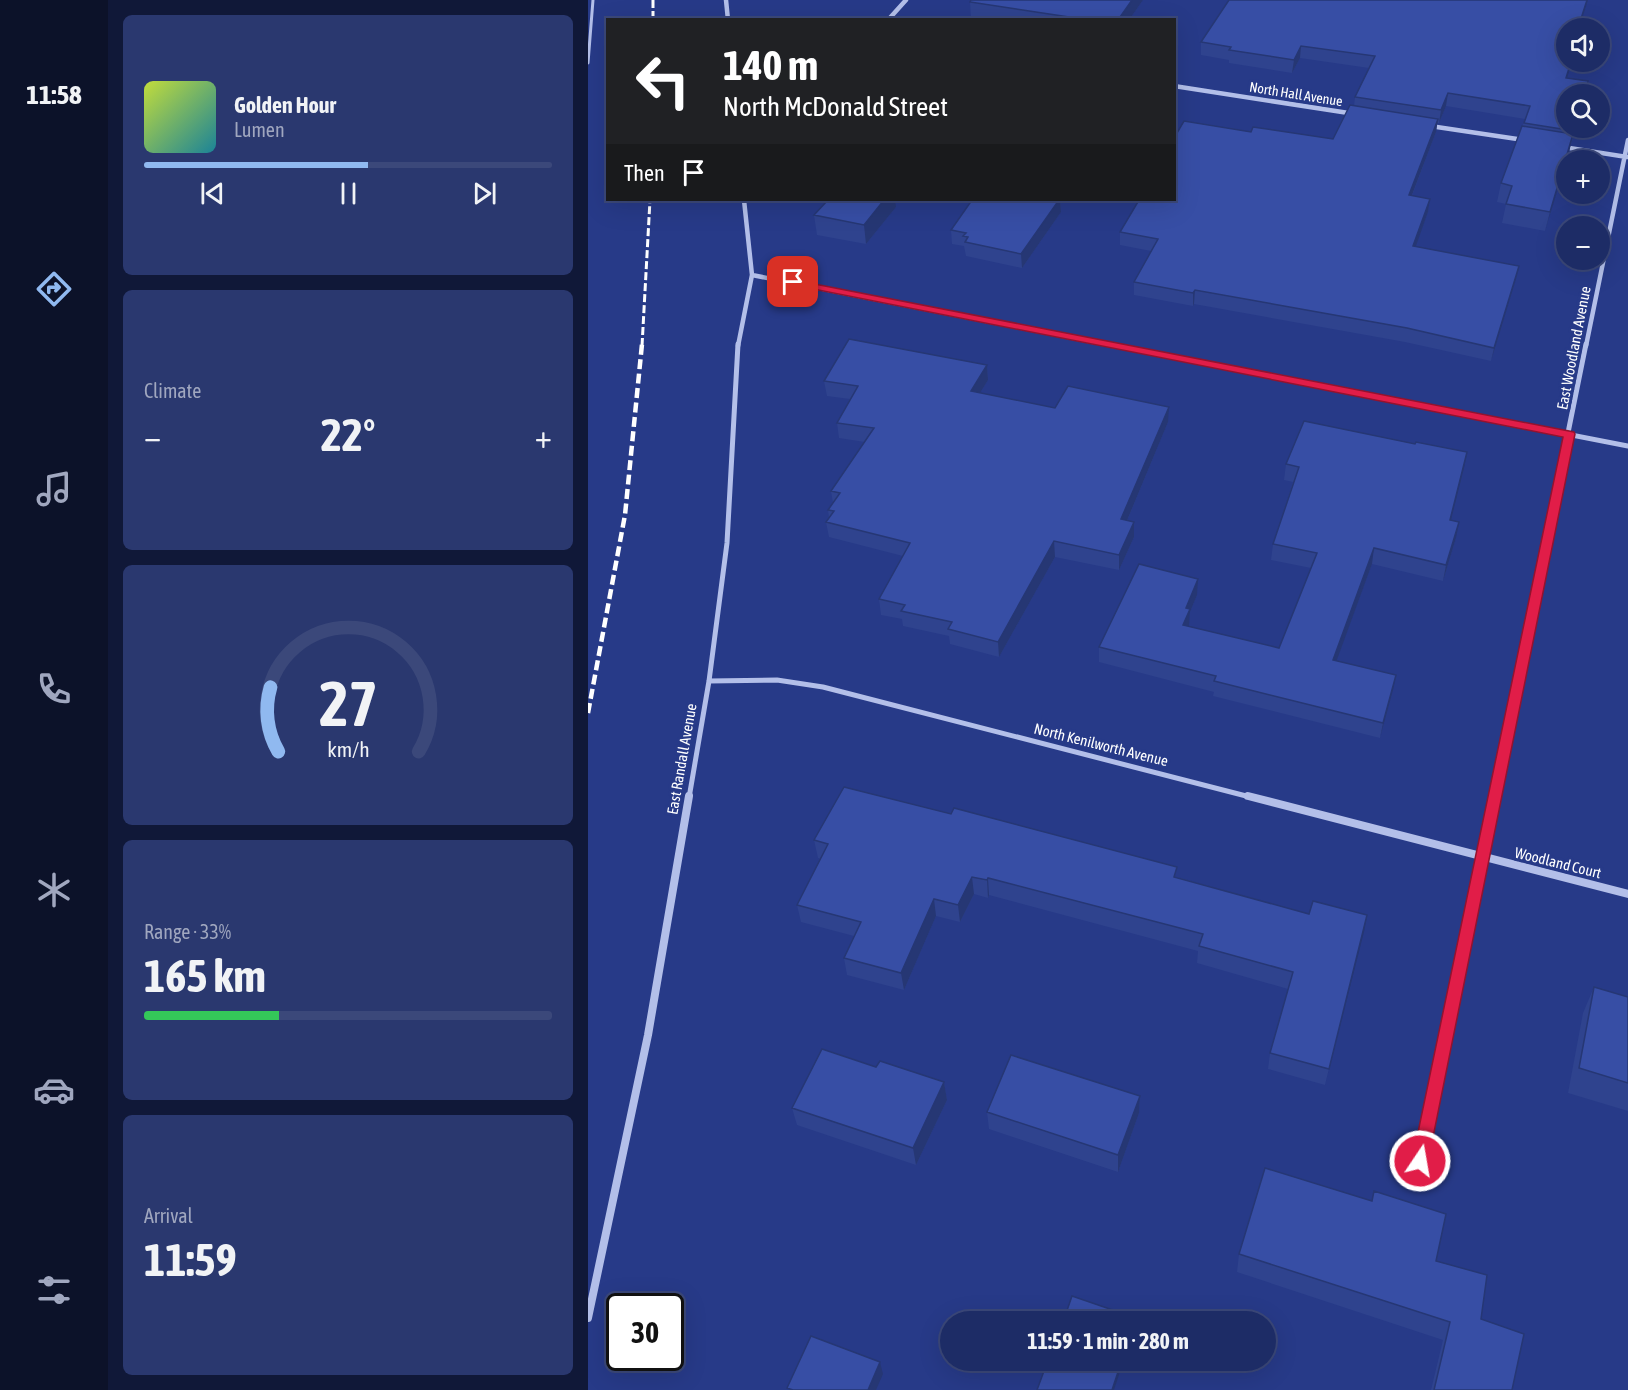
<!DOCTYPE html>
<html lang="en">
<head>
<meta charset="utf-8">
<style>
  body { margin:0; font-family:"Asap Condensed",sans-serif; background:#2a386f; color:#f1f3f6; height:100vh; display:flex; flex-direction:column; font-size:22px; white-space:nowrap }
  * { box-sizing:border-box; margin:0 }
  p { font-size:20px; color:#a0a7bf }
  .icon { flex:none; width:33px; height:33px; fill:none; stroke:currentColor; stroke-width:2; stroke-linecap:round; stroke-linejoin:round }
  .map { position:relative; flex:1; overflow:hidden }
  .panel { display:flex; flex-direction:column; gap:15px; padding:15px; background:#101838; width:480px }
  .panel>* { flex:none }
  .hud { position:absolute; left:18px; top:18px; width:570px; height:183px; border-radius:0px; box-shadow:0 6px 24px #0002,0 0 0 2px #3b487a; background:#202124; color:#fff; overflow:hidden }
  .buttons { position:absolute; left:968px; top:18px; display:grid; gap:12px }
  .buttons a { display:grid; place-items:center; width:54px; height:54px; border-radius:50%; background:#1d2c66; box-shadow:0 6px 24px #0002,0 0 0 2px #3b487a; font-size:30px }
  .speed { position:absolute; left:18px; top:1293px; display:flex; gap:12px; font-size:30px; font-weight:700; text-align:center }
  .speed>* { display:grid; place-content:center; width:78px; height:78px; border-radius:50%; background:#1d2c66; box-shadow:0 6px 24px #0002,0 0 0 2px #3b487a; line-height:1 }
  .speed .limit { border:3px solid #111; border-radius:9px; background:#fff; color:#111 }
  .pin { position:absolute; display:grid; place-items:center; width:51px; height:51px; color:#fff; margin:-26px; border-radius:12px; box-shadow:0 3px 9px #0006 }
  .me { position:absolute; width:66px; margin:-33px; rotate:12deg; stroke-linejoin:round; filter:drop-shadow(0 0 4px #0008) }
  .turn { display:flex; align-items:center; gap:21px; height:126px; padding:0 18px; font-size:27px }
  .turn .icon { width:78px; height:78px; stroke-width:2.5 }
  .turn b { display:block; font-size:42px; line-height:51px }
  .then { display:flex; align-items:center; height:57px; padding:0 18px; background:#0003; gap:12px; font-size:22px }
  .big { font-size:45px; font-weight:700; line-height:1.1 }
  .panel .tile { flex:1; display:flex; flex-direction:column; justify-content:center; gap:9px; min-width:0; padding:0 21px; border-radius:9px; background:#2a386f }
  .panel .dial { align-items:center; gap:0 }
  .dial svg { height:156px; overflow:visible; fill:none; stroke:#3b487a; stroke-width:7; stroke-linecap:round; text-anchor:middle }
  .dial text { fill:#f1f3f6; stroke:none }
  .song { display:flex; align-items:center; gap:18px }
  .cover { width:72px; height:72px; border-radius:9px; background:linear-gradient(135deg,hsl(70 70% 55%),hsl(190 70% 35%)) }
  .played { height:6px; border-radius:3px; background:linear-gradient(90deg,#90b9f0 55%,#3b487a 55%) }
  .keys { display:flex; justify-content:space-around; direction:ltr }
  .heat { display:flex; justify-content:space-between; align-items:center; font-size:33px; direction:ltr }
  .charge { height:9px; border-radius:4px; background:linear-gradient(90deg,#34c759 33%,#3b487a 0) }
  .trip { position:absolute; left:352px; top:1311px; width:336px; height:60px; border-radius:30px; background:#1d2c66; box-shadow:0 6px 24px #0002,0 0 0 2px #3b487a; font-weight:700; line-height:60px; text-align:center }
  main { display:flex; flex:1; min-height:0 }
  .tab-bar { display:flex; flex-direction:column; width:108px; justify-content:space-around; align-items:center; background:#0c1229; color:#a0a7bf }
  .tab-bar .icon { width:42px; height:42px }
  .tab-bar .selected { color:#90b9f0 }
  .tab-bar b { font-size:27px; color:#f1f3f6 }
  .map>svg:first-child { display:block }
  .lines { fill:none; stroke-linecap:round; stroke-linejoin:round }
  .lane { stroke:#b3bfe9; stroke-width:3 }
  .street-far2 { stroke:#b3bfe9; stroke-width:4.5 }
  .street-far1 { stroke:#b3bfe9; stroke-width:5 }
  .street { stroke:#b3bfe9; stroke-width:8 }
  .rail-far1 { stroke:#fff; stroke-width:3; stroke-dasharray:8 3; stroke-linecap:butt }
  .rail { stroke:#fff; stroke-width:4.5; stroke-dasharray:10 4.5; stroke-linecap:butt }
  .wall { fill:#2f438e }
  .shaded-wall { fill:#263774 }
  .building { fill:#374ea5; stroke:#263774; stroke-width:1.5 }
  .route { fill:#e11d48; stroke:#92132f; stroke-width:1.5 }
  .labels { text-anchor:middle; stroke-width:6; stroke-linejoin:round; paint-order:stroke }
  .far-street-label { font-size:14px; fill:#fff; stroke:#273a88 }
  .street-label { font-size:15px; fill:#fff; stroke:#273a88 }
</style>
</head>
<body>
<main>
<nav class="tab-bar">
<b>11:58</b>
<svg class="icon selected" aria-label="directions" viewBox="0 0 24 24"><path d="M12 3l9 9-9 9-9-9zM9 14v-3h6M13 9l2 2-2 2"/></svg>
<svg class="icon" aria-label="music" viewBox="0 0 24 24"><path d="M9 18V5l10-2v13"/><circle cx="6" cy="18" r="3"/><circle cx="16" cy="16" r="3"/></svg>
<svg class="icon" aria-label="phone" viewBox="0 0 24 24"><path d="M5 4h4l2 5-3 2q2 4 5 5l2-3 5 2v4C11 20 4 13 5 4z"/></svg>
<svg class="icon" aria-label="climate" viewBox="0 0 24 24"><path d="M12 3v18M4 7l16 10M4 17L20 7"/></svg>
<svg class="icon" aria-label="car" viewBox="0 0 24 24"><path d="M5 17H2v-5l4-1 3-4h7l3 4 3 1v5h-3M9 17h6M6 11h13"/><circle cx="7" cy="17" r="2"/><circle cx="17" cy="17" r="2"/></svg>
<svg class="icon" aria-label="filters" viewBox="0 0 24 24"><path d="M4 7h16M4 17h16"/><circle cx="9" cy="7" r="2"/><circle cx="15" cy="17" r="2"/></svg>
</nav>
<section class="panel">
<div class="tile">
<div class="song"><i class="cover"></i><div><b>Golden Hour</b><p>Lumen</p></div></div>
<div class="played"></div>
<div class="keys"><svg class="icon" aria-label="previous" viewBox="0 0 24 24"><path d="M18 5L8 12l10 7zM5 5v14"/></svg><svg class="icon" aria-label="pause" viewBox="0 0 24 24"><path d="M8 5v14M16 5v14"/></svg><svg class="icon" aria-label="next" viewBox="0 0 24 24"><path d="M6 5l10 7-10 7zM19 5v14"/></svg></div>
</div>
<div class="tile"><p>Climate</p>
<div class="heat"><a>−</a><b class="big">22°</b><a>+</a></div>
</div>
<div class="tile dial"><svg viewBox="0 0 100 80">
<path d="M14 69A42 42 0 1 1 86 69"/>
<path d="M14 69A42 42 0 0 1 10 36" stroke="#90b9f0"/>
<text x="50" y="56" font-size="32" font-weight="700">27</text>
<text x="50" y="72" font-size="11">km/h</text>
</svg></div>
<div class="tile"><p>Range · 33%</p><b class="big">165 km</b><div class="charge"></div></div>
<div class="tile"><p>Arrival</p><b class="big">11:59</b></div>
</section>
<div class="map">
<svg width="1040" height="1390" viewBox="0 0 1040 1390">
  <rect width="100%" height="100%" fill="#273a88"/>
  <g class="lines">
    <!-- lane -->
    <path class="lane" d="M0 63 5 0"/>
    <!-- street-far2 -->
    <path class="street-far2" d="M138 0 140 20
      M300 20 318 0
      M586 86 767 114
      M842 126 936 140
      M975 147 1039 157
      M164 275 526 346
      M150 346 164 275 156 200
      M998 346 1040 140"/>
    <!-- street-far1 -->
    <path class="street-far1" d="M518 344 1040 446
      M121 681 189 680 235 687 666 798
      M101 798 121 681 139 543 150 344
      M906 798 998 344"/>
    <!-- street -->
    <path class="street" d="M660 796 1040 894
      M832 1161 906 796
      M0 1318 60 1035 101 796"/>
    <!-- rail-far1 -->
    <path class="rail-far1" d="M65 0V20
      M54 346 62 200"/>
    <!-- rail -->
    <path class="rail" d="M0 713 37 515 54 344"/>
  </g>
  <!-- wall -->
  <path class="wall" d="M555 0 541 20H392L383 18 382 2Z
    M1000 0 991 28H978V62H984L979 78 1000 81 997 94H978L988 128 957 231 914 223 918 204 909 202 913 183 937 119 858 106 851 123H849L848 132 824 196 842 199 840 212 827 247 931 266 928 279 903 361 817 342 606 304 605 306 546 295V282L563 251 532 245V232L663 132 745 139 766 106 767 97 781 68 712 58 704 73 641 63V60L613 55V42Z
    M384 200H472L473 212 434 268 378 256 376 246 364 244 363 230Z
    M308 207 278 244 229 235 226 215Z
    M399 365 400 380 392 393 467 408 580 422 539 521 546 522V537L531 570 467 557 411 657 362 644 361 636 315 626 314 619 293 615 291 599 315 556 241 537 238 522 241 518 240 510 245 503 243 491 277 442 251 438 249 423 262 399 239 396 236 381Z
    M698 464 876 468 863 520 868 538 855 581 784 564 748 661 805 690 792 738 625 696 626 692 511 662V647L609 595 602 612 600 627 691 648 723 568 683 560 685 544 705 482 696 480Z
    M226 840 589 877 721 914 779 915 737 1085 680 1069 682 1053 700 989 609 963 610 951 401 895 400 898 386 894 372 922 348 916 316 990 259 975 256 958 266 936 213 922 209 905 233 859 230 858Z
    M1006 987 1040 997V1111L980 1093 995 1013Z
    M356 1082 359 1100 328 1165 209 1125 204 1108Z
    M552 1096 551 1113 530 1172 401 1129 399 1112Z
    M651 1254 848 1261 893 1319 924 1390H843L855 1340 649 1272Z"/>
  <!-- shaded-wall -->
  <path class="shaded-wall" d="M544 0H555L541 20H530Z
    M999 0H1000L991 28H990Z
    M713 46 712 58 704 73 706 60Z
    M983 62H984L975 91 978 78Z
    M860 93 858 106 851 123 853 110Z
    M850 119 848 132 819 208 821 195Z
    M985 134 981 152 957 231 962 212Z
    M842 199 840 212 823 260 825 246Z
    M296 200H307L308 207 278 244 276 225Z
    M471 200H472L473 212 434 268 433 254Z
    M931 266 928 279 903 361 906 348Z
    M607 290 606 304 605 306V293Z
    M399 365 400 380 384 406 383 391Z
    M581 407 580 422 533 535V519Z
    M879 452 876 468 859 536 862 520Z
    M546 522V537L531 570V555Z
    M871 522 868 538 855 581 858 565Z
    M466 541 467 557 411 657 410 642Z
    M786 548 784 564 743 676 745 660Z
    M610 579 609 595 602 612 601 625 594 641 595 625 598 608Z
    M808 675 805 690 792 738 795 723Z
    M384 877 386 894 372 922 370 905Z
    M400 878 401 895 400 898 399 880Z
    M346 899 348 916 316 990 313 973Z
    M779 915 776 932 737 1085 741 1069Z
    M356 1082 359 1100 328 1165 325 1148Z
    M552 1096 551 1113 530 1172V1155Z
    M534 1360H536L526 1390H524Z
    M292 1362 295 1374 288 1390H280Z"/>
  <!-- building -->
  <path class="building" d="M383 0H544L530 20H501L382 2Z
    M641 0H999L990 28H978V62H983L978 78 1000 81 997 94H978V128H987L986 131 936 123 942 106 860 93 853 110 767 97 787 56 713 46 706 60 641 50 643 47 613 42Z
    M762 105 850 119 821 195 842 199 825 246 931 266 906 348 819 328 607 290 605 293 546 282 570 239 532 232 551 200H586V138L596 121 663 132 665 127 745 139Z
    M934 126 985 134 962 212 918 204 924 186 913 183Z
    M240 200H296L276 225 226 215Z
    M384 200H471L433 254 377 242 380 237 375 236 378 233 363 230Z
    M261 339 399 365 383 391 467 408 480 386 581 407 533 519 546 522 531 555 466 541 410 642 360 629 364 622 313 611 317 605 291 599 322 543 238 522 246 511 240 510 252 493 243 491 286 428 249 423 270 386 236 381Z
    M716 421 827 444 828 442 879 452 862 520 871 522 858 565 786 548 745 660 808 675 795 723 626 681 628 676 511 647 551 564 610 579 598 608 602 609 595 625 691 648 729 553 685 544 711 467 698 464Z
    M256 787 363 814 366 808 589 867 586 877 721 914 725 901 779 915 741 1069 682 1053 705 972 611 946 615 934 400 878 399 880 384 877 370 905 346 899 313 973 256 958 273 922 209 905 240 844 226 840Z
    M1006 987 1040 997V1083L991 1068Z
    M234 1049 288 1067 292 1061 356 1082 325 1148 204 1108Z
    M423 1055 552 1096 530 1155 399 1112Z
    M677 1168 784 1201 786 1191 858 1214 848 1261 899 1275 893 1319 936 1334 924 1390H846L862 1322 651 1254Z
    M484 1296 548 1318 547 1322H475Z
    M223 1336 292 1362 280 1390H205L199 1388Z
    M460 1360H534L524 1390H449Z"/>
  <!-- route -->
  <path class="route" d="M201 279 986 432 987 434 839 1167 832 1169 826 1167 824 1161 975 437 205 285 201 284Z"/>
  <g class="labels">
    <!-- far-street labels -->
    <g class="far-street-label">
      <text transform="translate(708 94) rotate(9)" y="5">North Hall Avenue</text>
    </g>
    <!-- street labels -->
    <g class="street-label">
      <text transform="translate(986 348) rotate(-79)" y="5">East Woodland Avenue</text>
      <text transform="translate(513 745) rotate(14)" y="5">North Kenilworth Avenue</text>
      <text transform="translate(94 759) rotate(-80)" y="5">East Randall Avenue</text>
      <text transform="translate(970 863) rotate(14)" y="5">Woodland Court</text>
    </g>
  </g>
</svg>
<div class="buttons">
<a><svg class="icon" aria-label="sound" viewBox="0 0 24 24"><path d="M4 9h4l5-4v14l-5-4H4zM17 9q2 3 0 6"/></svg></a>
<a><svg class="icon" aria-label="search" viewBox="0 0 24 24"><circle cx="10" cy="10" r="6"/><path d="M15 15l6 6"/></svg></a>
<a>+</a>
<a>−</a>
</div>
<div class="speed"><div class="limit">30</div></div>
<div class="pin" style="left:205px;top:282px;background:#d93025"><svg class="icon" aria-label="arrive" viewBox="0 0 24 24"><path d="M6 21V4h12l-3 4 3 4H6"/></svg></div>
<svg class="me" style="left:832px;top:1161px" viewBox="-20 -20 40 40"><circle r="17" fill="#e11d48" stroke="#fff" stroke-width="3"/><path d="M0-11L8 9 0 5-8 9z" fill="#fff"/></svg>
<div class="trip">11:59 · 1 min · 280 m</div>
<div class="hud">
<div class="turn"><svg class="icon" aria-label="left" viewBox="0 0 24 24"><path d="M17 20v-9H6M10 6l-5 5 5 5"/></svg><div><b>140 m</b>North McDonald Street</div></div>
<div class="then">Then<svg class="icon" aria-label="arrive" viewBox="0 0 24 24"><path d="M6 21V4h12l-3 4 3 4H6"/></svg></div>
</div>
</div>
</main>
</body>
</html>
